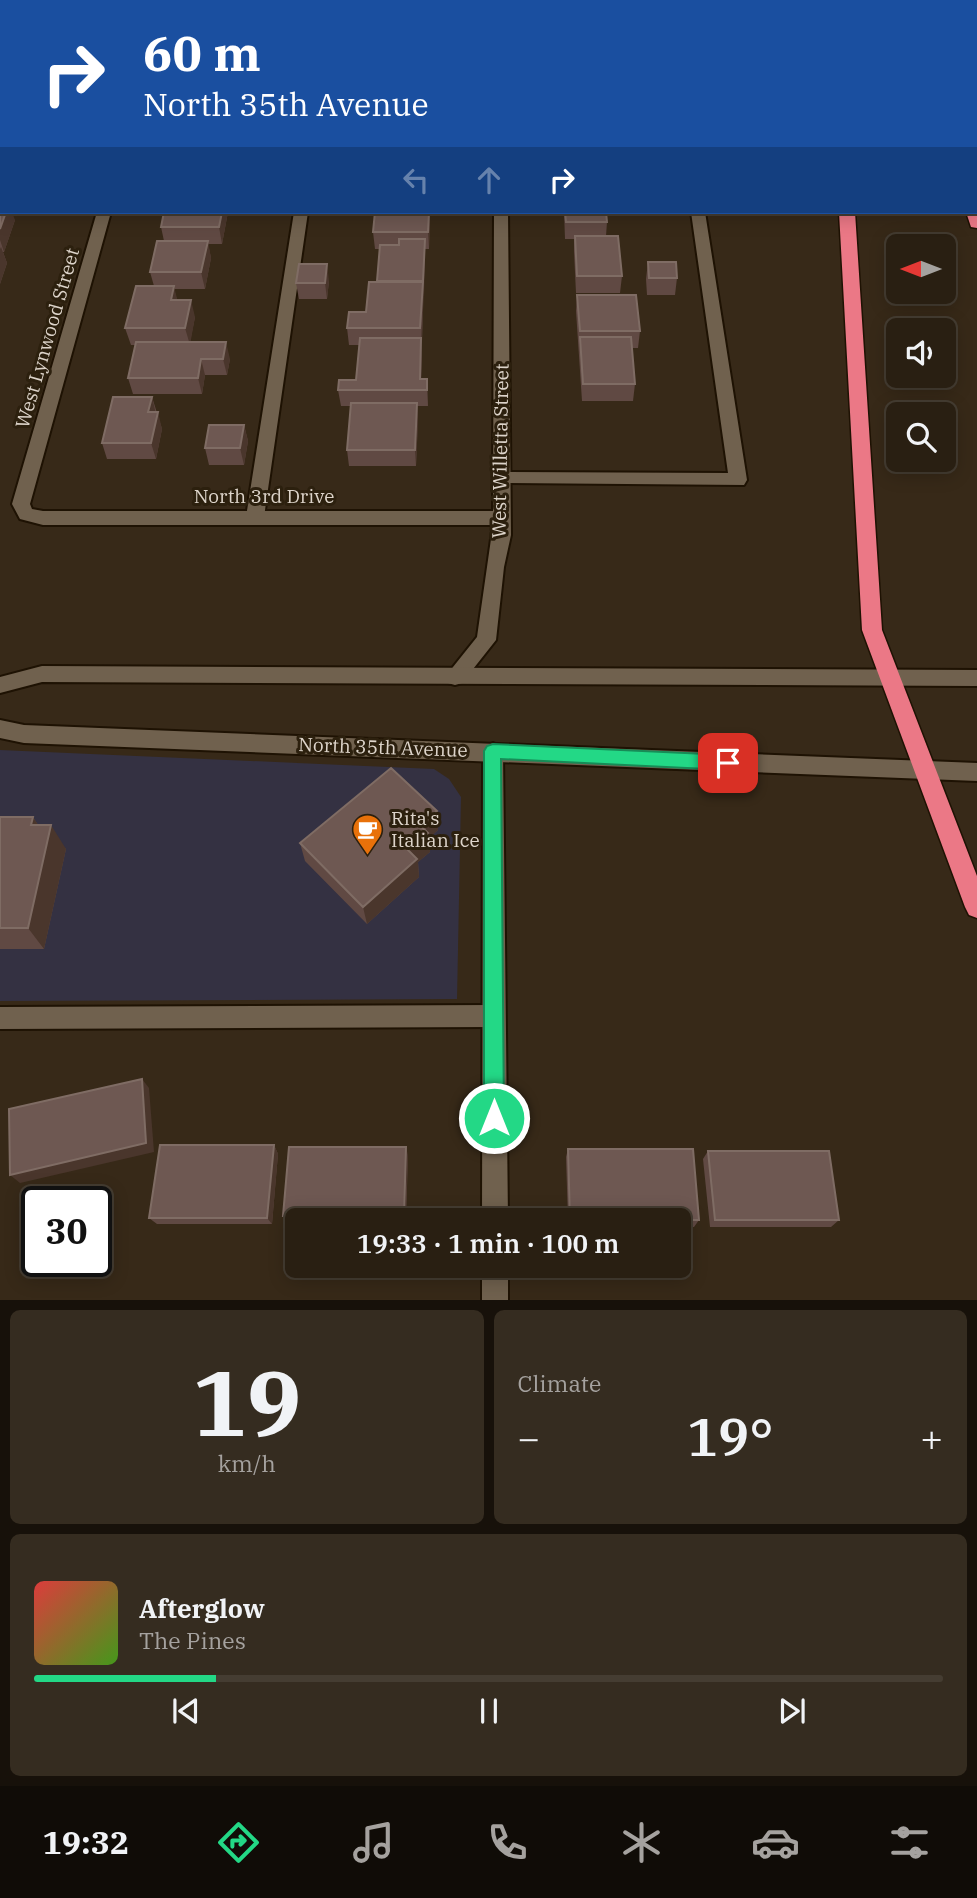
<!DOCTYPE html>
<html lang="en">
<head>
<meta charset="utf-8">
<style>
  body { margin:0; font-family:"IBM Plex Serif",serif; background:#352c20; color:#f1f3f6; height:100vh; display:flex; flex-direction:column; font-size:26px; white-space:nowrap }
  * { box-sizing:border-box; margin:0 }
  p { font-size:23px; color:#a5a29f }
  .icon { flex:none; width:38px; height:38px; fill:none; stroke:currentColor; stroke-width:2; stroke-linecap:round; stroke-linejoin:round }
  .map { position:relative; height:1300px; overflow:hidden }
  .side { display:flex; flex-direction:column; gap:10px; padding:10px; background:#17110a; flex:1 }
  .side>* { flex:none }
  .hud { position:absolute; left:0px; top:0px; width:978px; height:214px; box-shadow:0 4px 18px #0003,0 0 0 2px #453d32; background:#1a4fa0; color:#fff; overflow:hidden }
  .needle { width:46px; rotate:270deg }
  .tools { position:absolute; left:886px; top:234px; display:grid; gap:14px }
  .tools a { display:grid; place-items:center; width:70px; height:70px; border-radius:10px; background:#291f12; box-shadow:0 4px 18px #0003,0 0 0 2px #453d32; font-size:35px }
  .speed { position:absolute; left:21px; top:1186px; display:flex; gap:14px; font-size:35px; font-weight:700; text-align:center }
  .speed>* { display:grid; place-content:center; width:91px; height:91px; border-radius:50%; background:#291f12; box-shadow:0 4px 18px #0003,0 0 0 2px #453d32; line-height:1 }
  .speed .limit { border:4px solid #111; border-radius:10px; background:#fff; color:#111 }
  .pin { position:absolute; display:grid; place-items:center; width:60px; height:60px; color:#fff; margin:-30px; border-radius:14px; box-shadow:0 4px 10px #0006 }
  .me { position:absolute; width:77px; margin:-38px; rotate:0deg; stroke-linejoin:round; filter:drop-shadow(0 0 5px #0008) }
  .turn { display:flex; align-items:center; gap:24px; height:147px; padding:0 28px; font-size:32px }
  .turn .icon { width:91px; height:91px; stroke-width:2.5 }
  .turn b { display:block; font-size:49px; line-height:60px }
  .lanes { display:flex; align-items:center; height:66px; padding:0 28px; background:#0003; justify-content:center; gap:35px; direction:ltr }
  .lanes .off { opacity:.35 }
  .big { font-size:52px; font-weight:600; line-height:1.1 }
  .side .widget { flex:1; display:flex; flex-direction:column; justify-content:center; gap:10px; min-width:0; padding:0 24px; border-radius:10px; background:#352c20 }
  .side .dial { align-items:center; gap:0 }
  .dial b { font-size:91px; line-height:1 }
  .song { display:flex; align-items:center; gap:21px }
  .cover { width:84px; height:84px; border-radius:10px; background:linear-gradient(135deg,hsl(0 70% 55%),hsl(100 70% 35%)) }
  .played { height:7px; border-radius:4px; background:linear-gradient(90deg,#23d886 20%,#453d32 20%) }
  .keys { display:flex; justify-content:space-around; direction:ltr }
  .heat { display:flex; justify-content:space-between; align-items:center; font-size:38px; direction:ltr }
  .side .tiles { flex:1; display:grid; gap:10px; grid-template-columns:1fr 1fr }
  .widget:last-child { grid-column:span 2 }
  .trip { position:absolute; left:285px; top:1208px; width:406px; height:70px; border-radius:10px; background:#291f12; box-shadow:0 4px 18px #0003,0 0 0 2px #453d32; font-weight:600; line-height:70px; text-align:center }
  .dock { display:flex; height:112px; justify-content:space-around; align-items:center; background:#100c07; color:#a5a29f }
  .dock .icon { width:49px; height:49px }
  .dock .current { color:#23d886 }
  .dock b { font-size:32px; color:#f1f3f6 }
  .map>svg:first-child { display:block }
  .commercial { fill:#343142 }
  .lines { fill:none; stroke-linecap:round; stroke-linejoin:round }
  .service-casing { stroke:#1e1203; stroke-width:4 }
  .minor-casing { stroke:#1e1203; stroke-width:4 }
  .secondary-casing { stroke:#1e1203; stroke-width:4 }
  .motorway-casing { stroke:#1e1203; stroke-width:3 }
  .service { fill:#70614e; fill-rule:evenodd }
  .minor { fill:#70614e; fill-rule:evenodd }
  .secondary { fill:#70614e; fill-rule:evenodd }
  .motorway { fill:#eb7886; fill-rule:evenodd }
  .wall { fill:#604943 }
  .shaded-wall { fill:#4a362c }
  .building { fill:#6e5852; stroke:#7f6c64; stroke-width:2 }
  .route { fill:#23d886; stroke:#178c57; stroke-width:2 }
  .labels { text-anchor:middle; stroke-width:6; stroke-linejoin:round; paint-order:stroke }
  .street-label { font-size:19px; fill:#ddd4ca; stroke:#2c200e }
  .poi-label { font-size:19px; fill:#ddd4ca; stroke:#2c200e; text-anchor:start }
</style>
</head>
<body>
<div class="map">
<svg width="977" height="1300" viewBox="0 0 977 1300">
  <rect width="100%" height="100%" fill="#372918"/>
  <!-- commercial -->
  <path class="commercial" d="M0 750 434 769 449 779 461 797 457 999 0 1001Z"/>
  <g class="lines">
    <defs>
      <path id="service" d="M326 0H338V2H326Z
        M660 0H672V2H660Z
        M294 212H308L264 517 261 522H249L246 517Z
        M691 212H705L747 480 744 485 496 483 493 478 496 473 502 472 728 473Z
        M493 1005 501 1008 505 1016 501 1024 493 1027 0 1029V1007Z"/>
      <path id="minor" d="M159 0H171V2H159Z
        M494 0H506V2H494Z
        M97 212H111L30 504 32 509 43 511H493L494 212H508L511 535 504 567 496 640 462 683 455 685 448 683 445 677 477 637 493 525H43L20 519 12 504Z
        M493 743 500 746 503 752 508 1220H482L483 752 486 746Z
        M482 1265H508V1300H482Z"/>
      <path id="secondary" d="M42 666 977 670V686L42 682 0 693V677Z
        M0 720 24 725 977 763V781L24 743 0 738Z"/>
      <path id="motorway" d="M842 0H856V2H842Z
        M920 0H934V2H920Z
        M977 208V228L971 227 966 212H976Z
        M839 212H855L882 630 977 876V918L969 915 965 907 862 630Z"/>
    </defs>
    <!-- service casing -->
    <use href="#service" class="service-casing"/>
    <!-- minor casing -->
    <use href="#minor" class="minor-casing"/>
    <!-- secondary casing -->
    <use href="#secondary" class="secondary-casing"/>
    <!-- motorway casing -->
    <use href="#motorway" class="motorway-casing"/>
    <!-- service -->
    <use href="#service" class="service"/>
    <!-- minor -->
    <use href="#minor" class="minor"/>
    <!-- secondary -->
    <use href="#secondary" class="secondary"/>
    <!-- motorway -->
    <use href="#motorway" class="motorway"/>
  </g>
  <!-- wall -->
  <path class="wall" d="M0 161H2V212L15 220 4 252H3L7 263 0 284Z
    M164 212H228L222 244H208L211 258 205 289H174L177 300 195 317 190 342 230 359 227 375H205L202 394H133L128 378 136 345H131L125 328 154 286 150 272 164 241 161 227Z
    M375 212H430L429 249H425L422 341V355L421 379H427L428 406H417L418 420 416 466H349L347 450 351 406H341L338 390 356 380 359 345H349L347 328 366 312 378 282 380 249H375L373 232Z
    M564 212H606L607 222 606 236 622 276 620 293H576L574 252V239H565Z
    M648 262 677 278 675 295H647L646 279Z
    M329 281 327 299H299L296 283Z
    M577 295 640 331 638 348H632L635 384 633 401H582L576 311Z
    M152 397 162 429 156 459H107L102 443Z
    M244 425 248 441 244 465H209L205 448Z
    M437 811 438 830 429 838 430 852 418 862 419 877 367 924 305 861 300 843Z
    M0 817H33L38 825 66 849 44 949H0Z
    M274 1145 278 1154 272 1224H157L149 1218Z
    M568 1149 699 1220 694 1227H679V1220H568L566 1157Z
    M708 1151 839 1220 831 1227H710L703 1159Z
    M408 1155 406 1220H298V1222H287L283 1216Z"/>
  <!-- shaded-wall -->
  <path class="shaded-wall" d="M2 123V155L0 150V128Z
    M6 212H12L15 220 4 252 0 240V229Z
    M222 212H228L222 244 219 227Z
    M429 212H430L429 249 428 232Z
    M425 239V255L424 297 423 281Z
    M208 241 211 258 205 289 201 272Z
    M1 247 7 263 0 284V249Z
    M327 264 329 281 327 299 325 283Z
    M423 282V299L421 390 420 379Z
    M174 286 178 303 171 300Z
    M191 300 195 317 190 345 185 328Z
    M226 342 230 359 227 375 223 359Z
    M201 359 205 375 202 394 198 378Z
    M152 397 156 414 148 412Z
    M417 403 418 420 416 466 415 450Z
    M158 412 162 429 156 459 151 443Z
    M244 425 248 441 244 465 240 448Z
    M437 811 438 830 429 838 430 852 418 862 419 877 367 924 363 907 408 850 427 835 425 821Z
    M33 817 48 840 51 825 66 849 44 949 28 928 31 825Z
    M422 817 423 836 416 822Z
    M142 1079 149 1088 154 1152 20 1183 10 1175Z
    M274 1145 278 1154 272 1224 267 1218Z
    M406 1147 408 1155 405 1220 404 1216Z"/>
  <!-- building -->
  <path class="building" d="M632 1H659L660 2H632Z
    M0 161H2V191H0Z
    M0 204H2V212H6L0 229Z
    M164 212H222L219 227H161Z
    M375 212H429L428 232H373Z
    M565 212H606L607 222H566Z
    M575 236H618L622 276H577Z
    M399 239H425L423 281H377L380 245H399Z
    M157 241H208L201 272H150Z
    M648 262H676L677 278H649Z
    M299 264H327L325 283H296Z
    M369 282H423L420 328H347L349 312H366Z
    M136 286H174L171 300H191L185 328H125Z
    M577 295H636L640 331H580Z
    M580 337H631L635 384H583Z
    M360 338H421L420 379H427V390H338L339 380H356Z
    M136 342H226L223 359H201L198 378H128Z
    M113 397H152L148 412H158L151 443H102Z
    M351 403H417L415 450H347Z
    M209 425H244L240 448H205Z
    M391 768 437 811 425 821 422 817 416 822 428 833 408 850 417 859 363 907 300 843Z
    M0 817H33L31 825H51L28 928H0Z
    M142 1079 146 1143 10 1175 9 1109Z
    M160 1145H274L267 1218H149Z
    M289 1147H406L404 1216H283Z
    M568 1149H693L699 1220H570Z
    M708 1151H829L839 1220H715Z"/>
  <!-- route -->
  <path class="route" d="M493 744 728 755 734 757 736 763 734 768 728 770 501 759 504 1118 501 1125 494 1128 487 1125 484 1118V751L487 746Z"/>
  <!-- icons -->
  <defs>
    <symbol id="cafe-pin" viewBox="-11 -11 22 30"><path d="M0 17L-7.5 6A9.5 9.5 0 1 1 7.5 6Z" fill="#e8710a" stroke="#2c200e"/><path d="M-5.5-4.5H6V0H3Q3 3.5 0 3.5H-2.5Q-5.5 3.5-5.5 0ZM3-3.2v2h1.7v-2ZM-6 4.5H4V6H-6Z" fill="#fff"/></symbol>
  </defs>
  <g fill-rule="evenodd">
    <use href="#cafe-pin" x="350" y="812" width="35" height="47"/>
  </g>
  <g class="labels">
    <!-- street labels -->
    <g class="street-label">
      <text transform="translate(47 338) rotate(-74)" y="7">West Lynwood Street</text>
      <text transform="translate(500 451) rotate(-89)" y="7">West Willetta Street</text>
      <text x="264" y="503">North 3rd Drive</text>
      <text transform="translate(383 747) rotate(2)" y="7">North 35th Avenue</text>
    </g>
    <!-- poi labels -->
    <g class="poi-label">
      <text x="391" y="825">Rita's<tspan x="391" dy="22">Italian Ice</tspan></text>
    </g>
  </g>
</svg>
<div class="tools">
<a><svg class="needle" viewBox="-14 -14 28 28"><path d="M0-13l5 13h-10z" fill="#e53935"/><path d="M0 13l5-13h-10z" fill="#a5a29f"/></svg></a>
<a><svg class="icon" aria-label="sound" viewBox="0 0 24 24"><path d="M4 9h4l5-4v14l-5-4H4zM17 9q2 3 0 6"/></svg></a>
<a><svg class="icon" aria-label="search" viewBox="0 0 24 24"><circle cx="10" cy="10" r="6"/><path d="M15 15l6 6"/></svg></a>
</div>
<div class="speed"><div class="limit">30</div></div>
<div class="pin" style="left:728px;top:763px;background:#d93025"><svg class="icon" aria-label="arrive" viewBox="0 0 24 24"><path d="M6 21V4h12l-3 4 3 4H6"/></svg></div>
<svg class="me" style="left:494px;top:1118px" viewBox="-20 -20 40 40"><circle r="17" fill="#23d886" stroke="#fff" stroke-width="3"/><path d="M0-11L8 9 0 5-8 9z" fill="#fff"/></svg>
<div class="trip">19:33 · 1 min · 100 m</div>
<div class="hud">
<div class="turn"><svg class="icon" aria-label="right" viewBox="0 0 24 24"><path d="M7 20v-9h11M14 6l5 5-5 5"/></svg><div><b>60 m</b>North 35th Avenue</div></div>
<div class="lanes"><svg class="icon off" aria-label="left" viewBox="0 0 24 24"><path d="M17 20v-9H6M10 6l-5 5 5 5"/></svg><svg class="icon off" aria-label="ahead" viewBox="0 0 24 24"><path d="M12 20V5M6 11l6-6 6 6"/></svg><svg class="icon" aria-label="right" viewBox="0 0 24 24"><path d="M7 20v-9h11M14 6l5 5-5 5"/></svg></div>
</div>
</div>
<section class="side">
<div class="tiles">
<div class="widget dial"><b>19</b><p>km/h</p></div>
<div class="widget"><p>Climate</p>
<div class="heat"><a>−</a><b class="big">19°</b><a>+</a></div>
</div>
<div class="widget">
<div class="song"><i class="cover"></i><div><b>Afterglow</b><p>The Pines</p></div></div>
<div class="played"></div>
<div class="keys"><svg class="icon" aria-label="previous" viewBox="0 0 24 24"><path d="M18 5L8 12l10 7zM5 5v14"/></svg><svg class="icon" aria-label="pause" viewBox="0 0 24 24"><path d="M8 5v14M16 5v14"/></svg><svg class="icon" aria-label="next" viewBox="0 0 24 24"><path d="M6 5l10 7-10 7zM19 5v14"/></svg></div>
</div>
</div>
</section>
<nav class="dock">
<b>19:32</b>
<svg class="icon current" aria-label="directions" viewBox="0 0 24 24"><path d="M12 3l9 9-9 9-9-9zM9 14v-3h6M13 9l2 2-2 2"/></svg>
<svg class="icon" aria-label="music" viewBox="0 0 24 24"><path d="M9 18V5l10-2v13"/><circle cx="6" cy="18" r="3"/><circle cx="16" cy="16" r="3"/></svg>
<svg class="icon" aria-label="phone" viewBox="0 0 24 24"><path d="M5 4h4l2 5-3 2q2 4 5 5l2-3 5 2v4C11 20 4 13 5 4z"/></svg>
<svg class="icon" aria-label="climate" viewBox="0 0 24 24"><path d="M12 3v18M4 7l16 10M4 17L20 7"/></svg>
<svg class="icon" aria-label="car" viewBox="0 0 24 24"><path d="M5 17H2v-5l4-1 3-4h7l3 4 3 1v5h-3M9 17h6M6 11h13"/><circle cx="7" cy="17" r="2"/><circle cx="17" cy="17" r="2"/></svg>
<svg class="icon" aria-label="filters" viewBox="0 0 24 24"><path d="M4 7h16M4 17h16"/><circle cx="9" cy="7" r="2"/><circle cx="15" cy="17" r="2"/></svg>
</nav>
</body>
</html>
